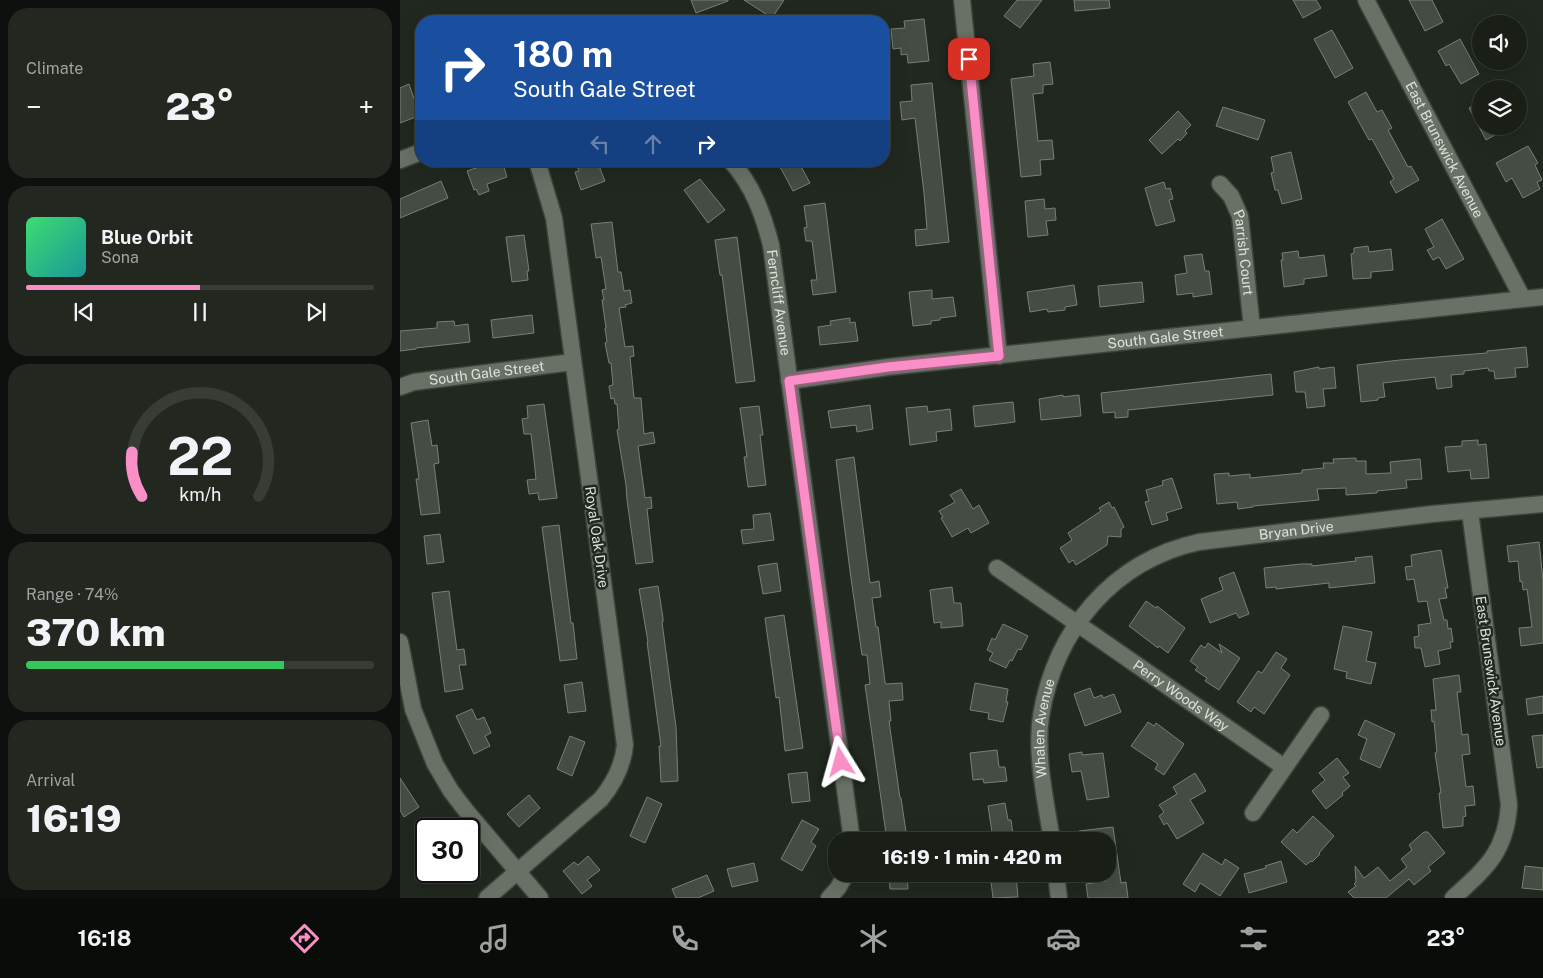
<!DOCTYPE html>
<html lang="en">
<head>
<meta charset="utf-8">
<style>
  body { margin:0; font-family:"Public Sans",sans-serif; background:#222720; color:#f1f3f6; height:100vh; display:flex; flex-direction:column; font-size:19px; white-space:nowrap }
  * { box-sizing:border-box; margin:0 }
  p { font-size:16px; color:#9fa2a1 }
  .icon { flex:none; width:28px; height:28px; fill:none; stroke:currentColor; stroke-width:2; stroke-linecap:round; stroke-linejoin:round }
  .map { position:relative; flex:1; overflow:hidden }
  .details { display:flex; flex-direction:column; gap:8px; padding:8px; background:#0e100d; width:400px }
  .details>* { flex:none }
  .top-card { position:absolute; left:15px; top:15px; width:475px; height:152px; border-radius:20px; box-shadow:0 5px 20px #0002,0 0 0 1px #373c36; background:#1a4fa0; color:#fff; overflow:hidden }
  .controls { position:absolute; left:1072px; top:15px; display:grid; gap:10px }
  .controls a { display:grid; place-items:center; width:55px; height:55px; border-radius:50%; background:#191e17; box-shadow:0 5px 20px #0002,0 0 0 1px #373c36; font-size:25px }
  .speed { position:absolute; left:15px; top:818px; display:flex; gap:10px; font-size:25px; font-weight:700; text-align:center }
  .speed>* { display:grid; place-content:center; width:65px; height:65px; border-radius:50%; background:#191e17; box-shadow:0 5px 20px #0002,0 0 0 1px #373c36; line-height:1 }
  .speed .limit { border:2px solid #111; border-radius:8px; background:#fff; color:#111 }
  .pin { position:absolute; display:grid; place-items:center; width:42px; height:42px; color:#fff; margin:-21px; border-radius:10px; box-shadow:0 2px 8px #0006 }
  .me { position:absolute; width:55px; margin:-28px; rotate:352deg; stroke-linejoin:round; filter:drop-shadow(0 0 4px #0008) }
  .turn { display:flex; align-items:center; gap:18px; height:105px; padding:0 15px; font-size:22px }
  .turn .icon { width:65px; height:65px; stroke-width:2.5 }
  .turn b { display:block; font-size:35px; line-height:42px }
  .lanes { display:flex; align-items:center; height:48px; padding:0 15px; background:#0003; justify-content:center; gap:25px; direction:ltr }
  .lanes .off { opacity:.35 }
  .big { font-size:38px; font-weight:800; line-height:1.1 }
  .details .widget { flex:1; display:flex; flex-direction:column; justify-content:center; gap:8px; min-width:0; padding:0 18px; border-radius:20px; background:#222720 }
  .details .dial { align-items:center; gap:0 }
  .dial svg { height:130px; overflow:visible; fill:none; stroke:#373c36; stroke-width:7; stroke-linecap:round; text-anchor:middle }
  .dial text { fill:#f1f3f6; stroke:none }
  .song { display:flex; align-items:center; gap:15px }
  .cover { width:60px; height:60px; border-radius:8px; background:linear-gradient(135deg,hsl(140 70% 55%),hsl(180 70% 35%)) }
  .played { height:5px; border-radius:2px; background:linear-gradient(90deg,#fa8fc8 50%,#373c36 50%) }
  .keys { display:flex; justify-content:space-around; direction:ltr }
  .heat { display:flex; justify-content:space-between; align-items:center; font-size:28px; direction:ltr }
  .charge { height:8px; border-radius:4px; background:linear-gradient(90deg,#34c759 74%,#373c36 0) }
  .trip { position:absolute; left:428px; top:832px; width:288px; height:50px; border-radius:20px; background:#191e17; box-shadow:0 5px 20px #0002,0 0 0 1px #373c36; font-weight:800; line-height:50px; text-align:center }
  .dock { display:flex; height:80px; justify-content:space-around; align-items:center; background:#0a0c09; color:#9fa2a1 }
  .dock .icon { width:35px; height:35px }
  .dock .on { color:#fa8fc8 }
  .dock b { font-size:22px; color:#f1f3f6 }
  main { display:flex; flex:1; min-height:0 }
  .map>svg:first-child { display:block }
  .building { fill:#454c43; stroke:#788076 }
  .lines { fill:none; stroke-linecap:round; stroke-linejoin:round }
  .minor-casing { stroke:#3d433c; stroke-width:19 }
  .minor { stroke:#697167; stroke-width:16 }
  .route-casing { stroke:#a25d82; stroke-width:12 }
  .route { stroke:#fa8fc8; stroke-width:9 }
  .labels { text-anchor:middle; stroke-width:5; stroke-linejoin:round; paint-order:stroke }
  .street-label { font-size:14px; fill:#dde1dc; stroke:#21281f }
</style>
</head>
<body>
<main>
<section class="details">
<div class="widget"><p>Climate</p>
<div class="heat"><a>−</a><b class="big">23°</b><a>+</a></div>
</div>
<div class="widget">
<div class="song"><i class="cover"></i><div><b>Blue Orbit</b><p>Sona</p></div></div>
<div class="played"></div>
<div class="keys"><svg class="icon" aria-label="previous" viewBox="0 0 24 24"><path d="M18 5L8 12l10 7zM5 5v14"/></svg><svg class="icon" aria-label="pause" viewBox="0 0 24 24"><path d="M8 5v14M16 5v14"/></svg><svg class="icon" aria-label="next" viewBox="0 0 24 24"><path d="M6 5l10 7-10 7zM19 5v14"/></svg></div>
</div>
<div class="widget dial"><svg viewBox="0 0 100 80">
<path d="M14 69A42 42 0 1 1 86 69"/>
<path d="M14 69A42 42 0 0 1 8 42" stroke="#fa8fc8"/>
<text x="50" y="56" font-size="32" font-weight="700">22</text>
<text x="50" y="72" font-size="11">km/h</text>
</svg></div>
<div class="widget"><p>Range · 74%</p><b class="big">370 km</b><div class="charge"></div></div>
<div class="widget"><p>Arrival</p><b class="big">16:19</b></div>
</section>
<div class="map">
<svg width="1143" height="898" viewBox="0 0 1143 898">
  <rect width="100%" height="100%" fill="#21281f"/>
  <!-- building -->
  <path class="building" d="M291 0H328V1L296 13Z
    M344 0H384L372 18Z
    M617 0H642L620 28 604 16Z
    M674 0H709L710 8 675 11Z
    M893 0H916L921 8 903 18Z
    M1009 0H1032L1043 22 1025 31Z
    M524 19 529 61 508 63 507 54 501 55V48L493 49 491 29 505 28 504 21Z
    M932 30 953 68 935 78 914 39Z
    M1060 39 1079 74 1061 84 1049 64 1046 66 1038 51Z
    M650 62 653 84 643 85V93L633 94 638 141 652 140 654 159 640 160 641 175 621 177 611 79 634 76 633 64Z
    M532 83 549 242 516 246 515 230 527 229 524 193 515 118 502 120 500 102 512 101 511 85Z
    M9 84 14 99 21 96V115L0 123V88Z
    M966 92 977 112 982 110 992 128 988 130 1008 167 1011 166 1019 180 996 193 990 182 994 179 972 139 969 140 948 102Z
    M1081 101V126H1111L1086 140 1069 108Z
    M823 107 865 120 858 140 816 126Z
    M778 111 791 125 785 131 787 133 780 141 778 139 762 154 749 140Z
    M1128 146 1138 163 1135 165 1142 180 1137 182 1140 189 1123 198 1112 178 1106 182 1096 163Z
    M891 152 902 199 882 204 878 190H875L871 173 874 172 871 157Z
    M97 161H102L107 177 87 184 89 191 79 195 76 189 74 190 67 171Z
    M175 161H197L205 181 181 190 175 172 179 171Z
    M386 161H398L410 183 393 191 379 165Z
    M300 179 325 210 308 223 284 190Z
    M41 181 48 198 0 218V199Z
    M764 182 766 189 770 188 773 199 769 200 775 221 756 226 745 188Z
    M644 199 645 209 655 208 656 220 646 221 648 235 628 237 625 201Z
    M425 203 436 292 413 295 411 280H417L412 241H406L404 228 407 227 404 206Z
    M1042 219 1064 259 1046 269 1039 257 1033 260 1027 250 1034 247 1025 229Z
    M212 222 218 272H221L224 291 230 290 232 303 225 305 226 307 219 308 225 347 233 346 234 356 230 357 234 398H241L244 434 253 432 255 443 238 446 245 498 251 497 252 508 247 509 253 562 236 564 227 500 226 485 217 430 219 429 217 404H215L214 398 211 399 209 386 213 385 211 363H209L205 343 207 342 205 328H206L202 300H204L202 290 206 289 201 257 196 258 191 224Z
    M124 235 129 271H127L128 280 112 282 106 237Z
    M337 237 355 381 336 383 322 275H320L315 240Z
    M968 246 969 252 991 249 993 270 971 272V278L953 279 951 254 954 253V248Z
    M898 251 899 258 924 255 927 276 904 279V284L884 287 881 260H883L882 253Z
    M802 254 805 271H809L812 294 793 297V293L777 295 775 275 787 273 784 256Z
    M742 282 744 302 700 307 698 286Z
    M674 285 677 305 665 307V310L648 312 647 309 630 312 627 292Z
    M532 290V299L553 297 556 316 540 318V320L531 321V324L513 326 509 292Z
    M132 315 134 333 93 338 91 320Z
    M450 318V323L455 322 458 341 420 345 418 327 431 325 430 321Z
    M54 321 55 326 68 324 70 342 16 348V349L0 351V331L37 328V322Z
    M1126 347 1128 367 1115 368 1116 377 1095 379 1094 371H1089L1088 368 1064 371V374L1051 375 1052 387 1037 389 1035 377 983 383 985 397 978 398V400L961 402 957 365 1000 360 1087 353V351Z
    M919 367V369L934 367 936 388 923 389 925 406 907 408 905 392H896L894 372Z
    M871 374 873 395 728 410V417L715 418V412L703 413 701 393Z
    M663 395V397L679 395 681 416 641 420 639 399Z
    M613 402 615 422 575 427 573 406Z
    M144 404 157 498 139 500 138 493 129 494 127 480 136 479 134 460 131 434H124L122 419 128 418 127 406Z
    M470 405 473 429 457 432 456 425 431 428 428 411Z
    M359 406 363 435H360L366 485 348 487 344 457H347L340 408Z
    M527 406 528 412 550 409 552 430 536 432 537 441 510 445 506 408Z
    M28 420 32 446 37 445 39 463 34 464 40 513 21 515 16 479H19L11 423Z
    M1078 440V445L1086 444 1089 478 1071 479 1070 470 1048 472 1045 447 1062 446V441Z
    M454 457 470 583 479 581 481 597 472 598 476 627H478L485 682 486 684 502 683 503 700 489 701 491 721H489L500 798H501L507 839 494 841H487L465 685 470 684 467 655H462L450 571 436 460Z
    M956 458V461H966V474L991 473 990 462 1020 459 1022 479 1006 480 1007 488 977 491V493L946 495V488L917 489 919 500 853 506V507L838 509 837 502 817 504 814 474 829 473V476L850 474V478L902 473V470L924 468 923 463H934L933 459Z
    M772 478 782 508 766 513 768 520 752 525 745 502 749 501 746 490 763 485 762 481Z
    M561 489 573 509 579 505 589 523 571 533 568 528 552 537 541 518 543 517 539 511 555 502 550 495Z
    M709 502 712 508 714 507 724 527 721 529V537L708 536 707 545 676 565 673 560 669 563 660 548 672 540 668 533 701 511 699 508Z
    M370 513 374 540 343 544 341 530 354 529 353 515Z
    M159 525 171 623H173L177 659 160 661 142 527Z
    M40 534 44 562 27 564 24 536Z
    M1139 542 1143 580V643L1121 646 1119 628 1132 627 1127 589 1123 590 1122 581 1120 582 1118 561 1109 562 1107 546Z
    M1041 550 1048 588H1045L1047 598 1039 599 1044 620H1047L1048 629 1051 628 1053 642H1050L1051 648 1038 651 1040 664 1025 667 1021 648H1015L1014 637 1019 636 1018 625 1031 623 1027 601 1018 602 1014 579 1007 580 1005 567 1012 566 1011 555Z
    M972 556 975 583 929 588V583L876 589V587L866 588 864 568 901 564H912V566L956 561 955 558Z
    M377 563 381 591 363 594 358 566Z
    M834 572 849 614 839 618 836 613 810 623 801 599 823 590 819 578Z
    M258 586 263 618V622H262L276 727 278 781 261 782 259 746H261L247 642H248L239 589Z
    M552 587 554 603H561L563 626 541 628V622L534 623 530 590Z
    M49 591 57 650 64 649 66 665H59L63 689 45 692 32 593Z
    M746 601 756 608 757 606 785 628 768 653 759 646 758 648 729 626Z
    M384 615 403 748 385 751 379 697 376 698 365 618Z
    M603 624 628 636 621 650 618 649 612 661 610 660 606 668 589 660 593 653 587 650 592 638 595 640Z
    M943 626 972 632 966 661 976 663 971 684 946 678 947 672 934 669Z
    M808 643 822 653 819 644 840 658 819 690 805 681 807 678 795 670 798 667 790 661 801 645 805 648Z
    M876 652 887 659 881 668 890 675 864 714 854 707 851 712 837 702 858 671 862 673Z
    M1059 675 1061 692H1057L1062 735 1068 734 1070 754 1062 755 1066 787 1073 786 1075 805 1065 806 1066 816 1063 817V826L1043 828 1039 793H1041L1035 753 1037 752 1034 721 1032 722 1031 710H1036L1033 679Z
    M182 682 186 711 168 713 164 685Z
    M575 683 608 689 606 702H608L603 722 588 719 589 713 570 710Z
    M690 688 694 698 702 695 703 698 714 694 721 712 685 726 674 694Z
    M1143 696V713L1128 715 1126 699Z
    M72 709 77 720 84 717 91 733 85 736 90 746 74 754 56 716Z
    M965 720 995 734 980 768 960 759 967 739 958 735Z
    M748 722 754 726 756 723 784 744 764 775 755 769 758 764 731 746Z
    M1143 735V767L1137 768 1132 736Z
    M170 736 185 742 172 776 157 769Z
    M597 750 599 767H605L607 781 584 783 583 779 573 780 570 753Z
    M682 752V755L703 753 709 797 687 800 681 771 672 772 669 754Z
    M937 758 949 773 943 777 950 786 942 793 943 795 926 809 912 791 925 780 919 773Z
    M407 772 410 801 392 803 388 774Z
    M795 773 806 791 790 800 804 823 777 839 767 823 764 825 759 816 764 812 759 805 777 794 773 787Z
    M0 778 19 807 4 817 0 810Z
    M129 795 140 808 119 827 107 814Z
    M247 797 262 804 245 843 230 836Z
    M605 803 608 820H611L614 841H582L581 833 592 832 588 806Z
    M913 816 934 836 919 853 920 854 912 862 911 861 906 865 881 842 893 829 897 833Z
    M402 820 419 829 411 842 416 846 402 871 381 859Z
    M713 827 721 883 726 882 728 898H688L686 884 706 881V841H680L679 831Z
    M1024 832H1028L1045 853 1028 867 1031 871 1014 885 1009 879 986 898H954L948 892 956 886 954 884 956 882 955 866 964 878 978 867 990 881 1007 867 1001 859 1012 850 1009 845Z
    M803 853 822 865 825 859 839 868 820 896 800 883 795 892 783 884Z
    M188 856 200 870 187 880 192 886 182 894 163 871 174 862 178 865Z
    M881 861 887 882 849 893 844 874 866 868 865 866Z
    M354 863 358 881 332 887 327 869Z
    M1125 866 1143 868V890L1122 888Z
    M489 874H507L508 889H490Z
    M590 874H616L618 897 593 898Z
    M307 875 314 891 298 898H276L272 889Z"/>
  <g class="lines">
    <defs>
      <g id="minor">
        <path d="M562 0 599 356"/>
        <path id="s1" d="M966 0 1123 299"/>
        <path d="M0 160 21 152"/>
        <path id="s2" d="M331 161C353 186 363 214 371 245L452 841"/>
        <path id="s3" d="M820 184 831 196 840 216 852 328"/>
        <path id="s4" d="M389 381 488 367 1143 297"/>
        <path id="s5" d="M0 387 14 382 173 362"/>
        <path id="s6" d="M597 568 884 767"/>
        <path d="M0 642 13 709 35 764 51 791 67 812 140 898"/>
        <path d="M853 813 921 715"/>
        <path id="s7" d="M652 841C646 802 635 755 641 716 655 631 712 561 799 542L1032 514 1143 504"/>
        <path d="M656 874 659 898"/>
        <path d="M87 898 201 799C214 783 223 766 225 745L154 218 137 161"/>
        <path d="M429 898 438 888 446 874"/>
        <path d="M1053 898C1086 868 1106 852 1109 805L1070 512"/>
      </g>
    </defs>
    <!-- minor casing -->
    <use href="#minor" class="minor-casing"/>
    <!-- minor -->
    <use href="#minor" class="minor"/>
  </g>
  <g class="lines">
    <defs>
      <path id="route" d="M441 762 389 381 488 367 599 356 569 59"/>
    </defs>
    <!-- route casing -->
    <use href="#route" class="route-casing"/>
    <!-- route -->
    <use href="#route" class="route"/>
  </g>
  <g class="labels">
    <!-- street labels -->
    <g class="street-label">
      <text dy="5" stroke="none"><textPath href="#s1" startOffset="169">East Brunswick Avenue</textPath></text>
      <text dy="5" stroke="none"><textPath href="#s3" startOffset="75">Parrish Court</textPath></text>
      <text dy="5" stroke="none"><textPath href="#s2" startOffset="152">Ferncliff Avenue</textPath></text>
      <text dy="5" stroke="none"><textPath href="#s4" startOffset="379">South Gale Street</textPath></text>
      <text dy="5" stroke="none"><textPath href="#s5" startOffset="88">South Gale Street</textPath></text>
      <text dy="5" stroke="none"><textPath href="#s7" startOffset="474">Bryan Drive</textPath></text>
      <text transform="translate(197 537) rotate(82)" y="5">Royal Oak Drive</text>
      <text transform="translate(1091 671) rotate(82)" y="5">East Brunswick Avenue</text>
      <text dy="5" stroke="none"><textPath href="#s6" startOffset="224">Perry Woods Way</textPath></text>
      <text dy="5" stroke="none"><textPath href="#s7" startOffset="114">Whalen Avenue</textPath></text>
    </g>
  </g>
</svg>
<div class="controls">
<a><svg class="icon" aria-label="sound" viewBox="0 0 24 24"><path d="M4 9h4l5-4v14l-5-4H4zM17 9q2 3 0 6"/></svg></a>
<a><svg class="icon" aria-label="layers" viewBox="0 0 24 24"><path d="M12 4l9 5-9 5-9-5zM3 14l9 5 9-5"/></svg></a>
</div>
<div class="speed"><div class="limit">30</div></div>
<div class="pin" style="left:569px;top:59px;background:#d93025"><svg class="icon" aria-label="arrive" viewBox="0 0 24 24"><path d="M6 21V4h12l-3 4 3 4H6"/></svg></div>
<svg class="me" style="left:441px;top:762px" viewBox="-20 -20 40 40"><path d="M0-17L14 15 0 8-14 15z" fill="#fa8fc8" stroke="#fff" stroke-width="4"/></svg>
<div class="trip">16:19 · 1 min · 420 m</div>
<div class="top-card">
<div class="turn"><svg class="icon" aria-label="right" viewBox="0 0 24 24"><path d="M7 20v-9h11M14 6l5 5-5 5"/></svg><div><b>180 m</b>South Gale Street</div></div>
<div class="lanes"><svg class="icon off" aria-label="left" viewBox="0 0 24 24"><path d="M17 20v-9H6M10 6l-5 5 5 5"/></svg><svg class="icon off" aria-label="ahead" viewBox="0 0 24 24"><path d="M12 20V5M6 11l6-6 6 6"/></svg><svg class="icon" aria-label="right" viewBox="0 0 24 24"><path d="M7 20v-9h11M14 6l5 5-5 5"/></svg></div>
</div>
</div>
</main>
<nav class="dock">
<b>16:18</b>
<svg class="icon on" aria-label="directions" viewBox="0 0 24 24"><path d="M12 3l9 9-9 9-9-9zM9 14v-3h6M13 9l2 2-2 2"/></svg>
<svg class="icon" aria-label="music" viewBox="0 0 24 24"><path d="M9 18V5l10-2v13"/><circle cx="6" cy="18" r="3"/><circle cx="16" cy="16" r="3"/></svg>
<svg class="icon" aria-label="phone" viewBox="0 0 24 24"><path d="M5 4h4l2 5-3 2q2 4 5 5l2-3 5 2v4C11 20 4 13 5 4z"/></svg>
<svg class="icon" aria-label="climate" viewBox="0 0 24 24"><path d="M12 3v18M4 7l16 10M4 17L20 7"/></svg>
<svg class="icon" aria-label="car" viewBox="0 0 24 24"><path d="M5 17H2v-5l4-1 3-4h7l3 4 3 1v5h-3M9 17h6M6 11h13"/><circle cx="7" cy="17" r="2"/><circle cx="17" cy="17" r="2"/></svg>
<svg class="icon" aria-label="filters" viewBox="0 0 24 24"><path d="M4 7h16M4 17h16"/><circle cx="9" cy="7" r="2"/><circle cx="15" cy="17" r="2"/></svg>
<b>23°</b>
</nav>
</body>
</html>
